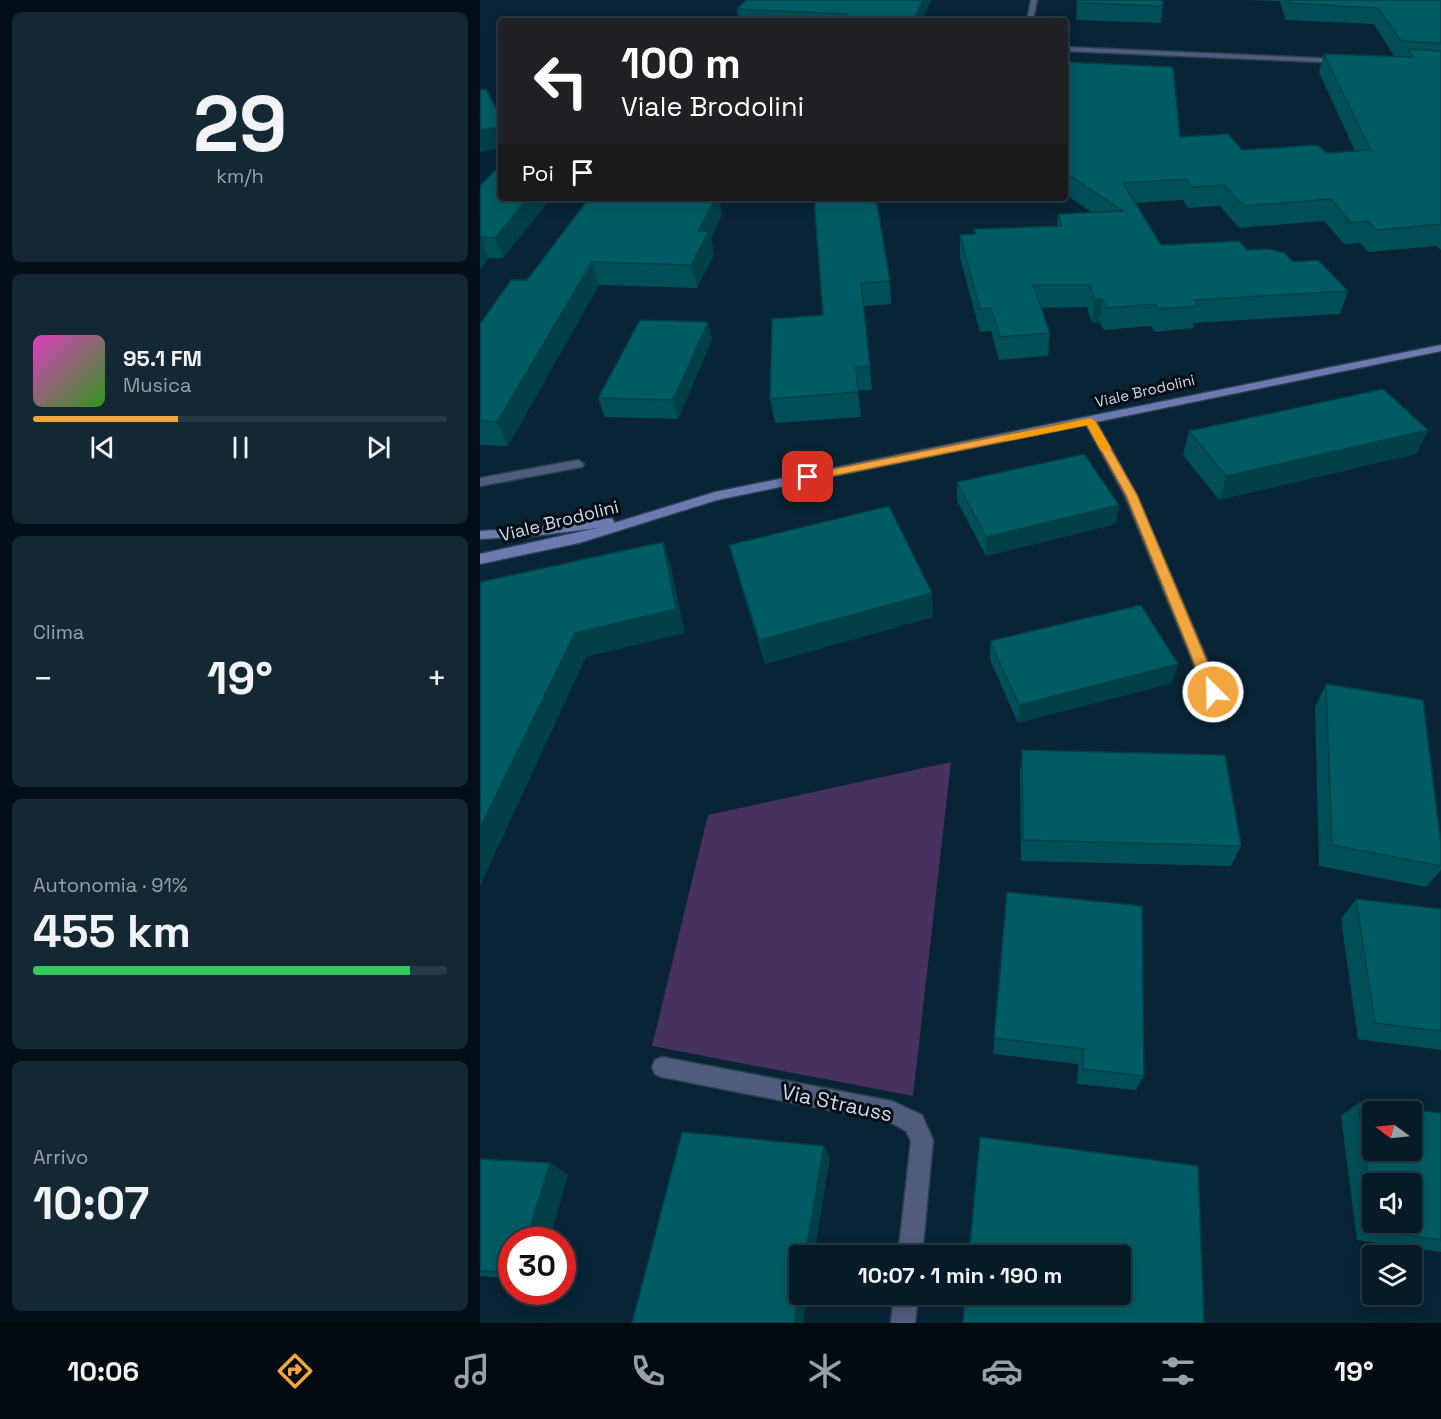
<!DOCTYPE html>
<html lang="it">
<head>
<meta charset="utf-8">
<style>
  body { margin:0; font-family:"Space Grotesk",sans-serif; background:#142834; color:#f1f3f6; height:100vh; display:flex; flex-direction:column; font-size:22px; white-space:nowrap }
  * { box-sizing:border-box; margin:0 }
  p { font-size:20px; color:#98a1a8 }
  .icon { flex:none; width:33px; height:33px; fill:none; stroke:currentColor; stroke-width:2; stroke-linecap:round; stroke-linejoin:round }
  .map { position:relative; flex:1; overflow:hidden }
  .panel { display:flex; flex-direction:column; gap:12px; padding:12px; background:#030f16; width:480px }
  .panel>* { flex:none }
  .hud { position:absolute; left:18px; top:18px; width:570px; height:183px; border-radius:6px; box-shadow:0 3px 15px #0003,0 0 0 2px #273945; background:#202124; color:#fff; overflow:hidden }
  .needle { width:39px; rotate:285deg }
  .controls { position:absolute; left:882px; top:1101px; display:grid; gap:12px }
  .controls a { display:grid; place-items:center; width:60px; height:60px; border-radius:6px; background:#061b28; box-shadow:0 3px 15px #0003,0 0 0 2px #273945; font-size:30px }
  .speed { position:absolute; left:18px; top:1227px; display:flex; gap:12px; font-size:30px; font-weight:700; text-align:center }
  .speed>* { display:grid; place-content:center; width:78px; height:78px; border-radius:50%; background:#061b28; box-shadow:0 3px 15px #0003,0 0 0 2px #273945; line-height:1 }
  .speed .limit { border:9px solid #d22; background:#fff; color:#111 }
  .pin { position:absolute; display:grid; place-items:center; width:51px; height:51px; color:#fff; margin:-26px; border-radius:12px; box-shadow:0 3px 9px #0006 }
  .me { position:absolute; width:66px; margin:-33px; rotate:337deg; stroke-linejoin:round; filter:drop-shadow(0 0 4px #0008) }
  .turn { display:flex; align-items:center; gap:21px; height:126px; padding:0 24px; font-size:27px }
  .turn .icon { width:78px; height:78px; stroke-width:2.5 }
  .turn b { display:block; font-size:42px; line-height:51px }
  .then { display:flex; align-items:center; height:57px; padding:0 24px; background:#0003; gap:12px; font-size:22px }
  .big { font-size:45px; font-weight:700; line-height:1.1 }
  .panel .widget { flex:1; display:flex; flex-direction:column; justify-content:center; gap:9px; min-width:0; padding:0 21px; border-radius:9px; background:#142834 }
  .panel .dial { align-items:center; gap:0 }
  .dial b { font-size:78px; line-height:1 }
  .song { display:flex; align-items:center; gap:18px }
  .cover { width:72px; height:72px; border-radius:9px; background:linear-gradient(135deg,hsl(310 70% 55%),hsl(110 70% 35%)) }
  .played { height:6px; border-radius:3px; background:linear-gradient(90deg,#f1a640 35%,#273945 35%) }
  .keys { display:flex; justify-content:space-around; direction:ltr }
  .heat { display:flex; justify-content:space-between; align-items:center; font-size:33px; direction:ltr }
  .charge { height:9px; border-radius:4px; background:linear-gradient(90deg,#34c759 91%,#273945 0) }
  .trip { position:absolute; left:309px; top:1245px; width:342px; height:60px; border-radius:6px; background:#061b28; box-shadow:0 3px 15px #0003,0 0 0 2px #273945; font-weight:700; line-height:60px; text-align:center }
  .menu { display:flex; height:96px; justify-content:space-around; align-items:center; background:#020b10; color:#98a1a8 }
  .menu .icon { width:42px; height:42px }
  .menu .on { color:#f1a640 }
  .menu b { font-size:27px; color:#f1f3f6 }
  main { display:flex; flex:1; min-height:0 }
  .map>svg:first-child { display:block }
  .green { fill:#47315f }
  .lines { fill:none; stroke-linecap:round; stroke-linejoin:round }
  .street-casing { stroke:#274151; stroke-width:3 }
  .secondary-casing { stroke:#274151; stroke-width:3 }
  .street { fill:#515b7c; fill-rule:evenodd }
  .secondary { fill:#6c7ab0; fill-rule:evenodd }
  .wall { fill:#004f56; fill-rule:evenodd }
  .shaded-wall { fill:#004046 }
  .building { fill:#005c64; stroke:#004046; stroke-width:1.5; fill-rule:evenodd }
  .route { fill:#f1a640; stroke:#9d6c2a; stroke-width:1.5 }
  .slow { fill:#f59e0b }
  .labels { text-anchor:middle; stroke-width:6; stroke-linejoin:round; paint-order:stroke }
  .far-street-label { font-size:15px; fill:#cbdbe6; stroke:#030c13 }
  .street-label { font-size:18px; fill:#cbdbe6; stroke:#030c13 }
  .near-street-label { font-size:21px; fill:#cbdbe6; stroke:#030c13 }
</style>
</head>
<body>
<main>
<section class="panel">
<div class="widget dial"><b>29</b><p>km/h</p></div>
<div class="widget">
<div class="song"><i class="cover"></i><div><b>95.1 FM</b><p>Musica</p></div></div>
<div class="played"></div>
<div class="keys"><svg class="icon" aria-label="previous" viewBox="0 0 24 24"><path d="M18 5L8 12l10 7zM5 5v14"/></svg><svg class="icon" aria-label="pause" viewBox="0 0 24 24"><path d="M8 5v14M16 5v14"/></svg><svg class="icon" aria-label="next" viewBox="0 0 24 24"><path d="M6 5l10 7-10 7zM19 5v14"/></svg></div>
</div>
<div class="widget"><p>Clima</p>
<div class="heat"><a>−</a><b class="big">19°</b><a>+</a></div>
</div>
<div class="widget"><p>Autonomia · 91%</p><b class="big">455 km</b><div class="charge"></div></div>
<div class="widget"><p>Arrivo</p><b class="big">10:07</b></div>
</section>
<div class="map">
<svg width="961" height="1323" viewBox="0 0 961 1323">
  <rect width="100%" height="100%" fill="#082435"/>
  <!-- green -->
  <path class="green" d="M471 762 433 1096 172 1046 228 815Z"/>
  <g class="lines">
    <defs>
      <path id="street" d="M551 0H557L553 21H547Z
        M585 47 862 59 865 61 862 63 585 51Z
        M610 418 616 421 657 496 741 692 738 696H728L725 692 645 496 604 421Z
        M98 460 104 464 102 467 0 486V478Z
        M182 1057 412 1101 442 1115 453 1140 442 1256H418L431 1141 426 1131 410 1122 182 1077 175 1074 172 1067 175 1060Z
        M414 1294H438L435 1323H411Z"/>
      <path id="secondary" d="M961 345V351L237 500 99 543 0 564V554L117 528 54 536 0 539V531L54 528 128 518 133 519 134 523 235 492Z"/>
    </defs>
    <!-- street casing -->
    <use href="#street" class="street-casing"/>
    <!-- secondary casing -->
    <use href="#secondary" class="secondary-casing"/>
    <!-- street -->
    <use href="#street" class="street"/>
    <!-- secondary -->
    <use href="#secondary" class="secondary"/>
  </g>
  <!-- wall -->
  <path class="wall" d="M597 0 683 6 681 23 596 20Z
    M765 0H961V250L957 246 889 252 880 243 864 244 844 221 759 228 740 206 708 208 703 200 656 203 681 245 767 250 813 262 868 291 860 314 714 323 713 328 675 332 671 326 624 330 619 322 612 323 607 307 561 308 570 333 568 356 519 360 511 331 500 332 480 257V235L494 234V229L577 226 578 214 611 212 585 194V62L700 137 762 150 846 153 875 151 839 72 844 54 914 56 894 24 805 20 800 1Z
    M451 1 442 21H259L257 9Z
    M0 186 21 198H71L23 258H9L0 270Z
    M109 198H240L239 200 242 215 231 238 234 254 217 288 119 285 28 446 0 445V324L47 280Z
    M334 198 410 281 411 304 384 306 392 390H378L381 417 295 423 290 399 343 315Z
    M228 322 232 340 198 419 125 417 118 398Z
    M948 430 936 454 739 500 703 455 709 431Z
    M477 482 639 505 636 524 506 556 477 501Z
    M249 545 453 617 285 664 256 569Z
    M510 641 692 683 538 723 510 660Z
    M846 684 961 844V870L946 887 839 866 835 707Z
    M542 750 761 846 751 866 541 861 540 772Z
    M527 892 664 1076 656 1090 597 1084 598 1064 513 1054Z
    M876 899 961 909V1050L878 1039 861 919Z
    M878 1103 961 1113V1252L877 1240 861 1116ZM892 1184 932 1222H892Z
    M0 1159 70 1163 88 1175 69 1240H32V1279L0 1276Z"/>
  <!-- shaded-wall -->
  <path class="shaded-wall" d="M443 0H451V1L442 21H433Z
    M21 127V148L0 152V130Z
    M48 198H71L23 258 15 238Z
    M228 198H240L239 200 242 215 231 238 234 254 217 288 211 265 218 231Z
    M1 237 9 258 0 270V238Z
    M112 262 119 285 28 446 17 422Z
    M622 299 619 322 612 323 615 300Z
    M228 322 232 340 198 419 193 400Z
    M948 430 936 454 739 500 746 476Z
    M639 505 636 524 506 556V537Z
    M183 542 191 566 205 633 106 657 0 886V828L95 633Z
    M452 593 453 617 285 664 279 640Z
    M698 664 692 683 538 723 539 705Z
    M344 1146 350 1158 334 1256H325Z
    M70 1163 88 1175 69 1240H46Z
    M320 1289V1294H327L323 1323H314Z"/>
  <!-- building -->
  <path class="building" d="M266 0H443L433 21H362L367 14 257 9Z
    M597 0H683V6L597 3Z
    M808 0H961V43L921 41 898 8 809 3Z
    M928 49 961 51V224L897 230 887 221 871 223 851 199 764 206 744 185 712 187 707 179 643 183 681 245 759 241 767 250 789 249 805 253 813 262 838 260 868 291 715 300 718 306 679 309 675 304 627 308 622 299 615 300 610 285H553L570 333 520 337 511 308 500 309 480 235 496 234 494 229 582 226 578 214 643 211 585 172V62L693 67 700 137 748 134 762 150 838 145 846 153 891 150 844 54 933 57Z
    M6 89 21 119V127L0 130V90Z
    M21 164V198H48L15 238 1 237 0 238V186Z
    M109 198H236L218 231H229L211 265 112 262 17 422 0 421V324L31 280H47Z
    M334 198H396L410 281 381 283 390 366 376 367 378 392 290 399 292 319 343 315Z
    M160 320 228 322 193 400 118 398Z
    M903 389 948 430 746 476 709 431Z
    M604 454 639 505 506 537 477 482Z
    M409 506 452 593 279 640 249 545Z
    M183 542 196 609 95 633 0 828V582Z
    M661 605 698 664 539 705 510 641Z
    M846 684 943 700 961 844V866L852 845Z
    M542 750 745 755 761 846 543 840Z
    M527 892 662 906 664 1076 603 1069V1049L514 1038Z
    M876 899 961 909V1031L895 1023Z
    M878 1103 961 1113V1240L896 1231 895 1222H932V1184H892V1205ZM892 1112H932V1150H892Z
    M202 1132 344 1146 325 1256H320V1289L314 1323H152Z
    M500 1137 718 1166 724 1323H483L485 1294H640V1256H489Z
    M0 1159 70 1163 46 1240H32V1273L0 1271Z"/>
  <!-- route -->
  <path class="route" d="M610 418 615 421 657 495 740 692 738 696 733 698 726 692 646 495 607 425 328 481 323 477 328 474Z"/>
  <!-- slow -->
  <path class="slow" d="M610 418 615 421 631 448 629 451H621L607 425 526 441 521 438Z"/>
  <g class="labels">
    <!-- far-street labels -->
    <g class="far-street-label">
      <text transform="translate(665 391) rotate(-13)" y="5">Viale Brodolini</text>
    </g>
    <!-- street labels -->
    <g class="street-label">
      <text transform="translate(79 521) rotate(-14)" y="6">Viale Brodolini</text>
    </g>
    <!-- near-street labels -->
    <g class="near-street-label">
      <text transform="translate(357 1103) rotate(12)" y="7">Via Strauss</text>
    </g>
  </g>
</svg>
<div class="controls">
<a><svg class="needle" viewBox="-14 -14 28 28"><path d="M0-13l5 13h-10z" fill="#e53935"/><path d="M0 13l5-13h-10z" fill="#98a1a8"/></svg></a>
<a><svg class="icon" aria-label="sound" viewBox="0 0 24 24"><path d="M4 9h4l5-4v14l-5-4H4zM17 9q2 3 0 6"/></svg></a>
<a><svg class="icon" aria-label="layers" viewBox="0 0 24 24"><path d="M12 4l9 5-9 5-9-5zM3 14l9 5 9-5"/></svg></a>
</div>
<div class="speed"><div class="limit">30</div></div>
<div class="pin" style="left:328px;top:477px;background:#d93025"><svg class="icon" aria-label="arrive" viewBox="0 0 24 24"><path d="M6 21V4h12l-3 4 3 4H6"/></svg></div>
<svg class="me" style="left:733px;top:692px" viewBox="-20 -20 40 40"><circle r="17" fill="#f1a640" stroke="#fff" stroke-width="3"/><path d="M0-11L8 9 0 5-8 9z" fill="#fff"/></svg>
<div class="trip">10:07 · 1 min · 190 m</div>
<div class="hud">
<div class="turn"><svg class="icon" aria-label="left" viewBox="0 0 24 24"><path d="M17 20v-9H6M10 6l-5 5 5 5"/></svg><div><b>100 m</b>Viale Brodolini</div></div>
<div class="then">Poi<svg class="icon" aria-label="arrive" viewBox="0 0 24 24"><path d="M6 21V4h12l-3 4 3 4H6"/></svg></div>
</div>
</div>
</main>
<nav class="menu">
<b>10:06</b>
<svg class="icon on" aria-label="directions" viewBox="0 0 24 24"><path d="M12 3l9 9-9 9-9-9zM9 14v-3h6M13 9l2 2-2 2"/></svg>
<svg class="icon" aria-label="music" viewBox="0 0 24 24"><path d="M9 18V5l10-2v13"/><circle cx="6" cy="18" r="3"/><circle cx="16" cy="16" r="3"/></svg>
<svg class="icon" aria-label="phone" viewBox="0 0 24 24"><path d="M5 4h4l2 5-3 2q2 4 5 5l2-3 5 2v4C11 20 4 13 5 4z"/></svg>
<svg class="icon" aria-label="climate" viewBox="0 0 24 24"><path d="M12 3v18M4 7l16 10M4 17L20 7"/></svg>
<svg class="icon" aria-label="car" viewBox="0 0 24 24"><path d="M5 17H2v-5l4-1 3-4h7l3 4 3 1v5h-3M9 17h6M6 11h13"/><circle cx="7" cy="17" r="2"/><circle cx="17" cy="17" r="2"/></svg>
<svg class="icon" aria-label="filters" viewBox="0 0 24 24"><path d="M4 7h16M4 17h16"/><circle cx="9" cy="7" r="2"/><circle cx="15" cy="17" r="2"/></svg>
<b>19°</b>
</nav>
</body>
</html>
